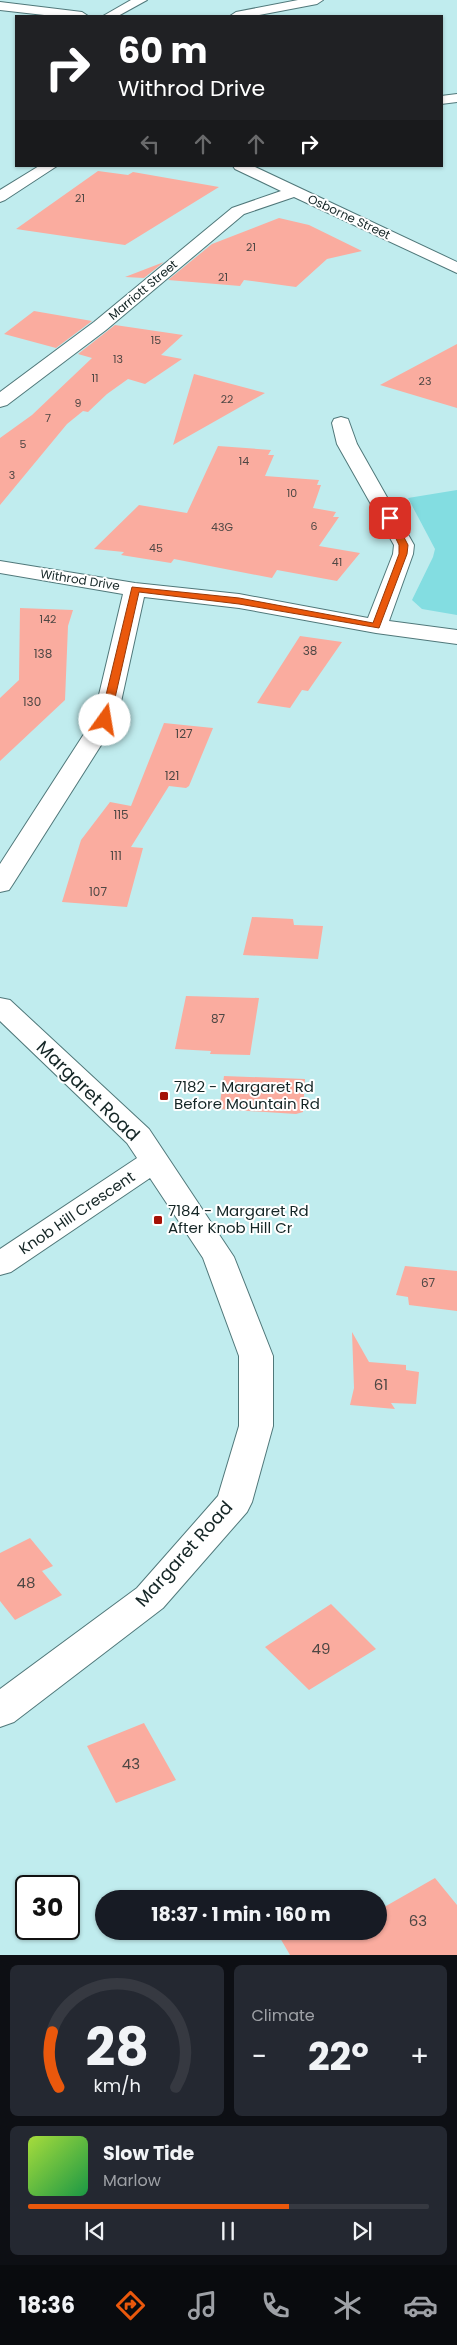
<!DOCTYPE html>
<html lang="en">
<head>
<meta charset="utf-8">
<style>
  body { margin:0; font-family:Poppins,sans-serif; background:#242831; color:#f1f3f6; height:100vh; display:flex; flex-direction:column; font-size:19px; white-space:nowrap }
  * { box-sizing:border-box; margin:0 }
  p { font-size:16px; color:#9ea1a6 }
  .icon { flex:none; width:28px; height:28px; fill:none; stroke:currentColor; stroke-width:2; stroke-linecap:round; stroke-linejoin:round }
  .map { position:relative; height:1955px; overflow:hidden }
  .sheet { display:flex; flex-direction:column; gap:10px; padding:10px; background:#0d0f14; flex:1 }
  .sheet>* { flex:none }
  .banner { position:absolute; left:15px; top:15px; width:428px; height:152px; border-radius:0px; box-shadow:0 1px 4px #0004; background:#202124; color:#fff; overflow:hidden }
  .speed { position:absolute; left:15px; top:1875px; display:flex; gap:10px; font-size:25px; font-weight:700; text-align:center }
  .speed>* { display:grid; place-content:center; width:65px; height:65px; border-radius:50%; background:#171b24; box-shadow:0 1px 4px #0004; line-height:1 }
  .speed .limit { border:2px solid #111; border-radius:8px; background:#fff; color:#111 }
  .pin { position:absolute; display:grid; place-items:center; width:42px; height:42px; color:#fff; margin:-21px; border-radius:10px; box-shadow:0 2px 8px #0006 }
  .me { position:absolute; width:55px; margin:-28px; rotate:13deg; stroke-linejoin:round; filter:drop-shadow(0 0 4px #0008) }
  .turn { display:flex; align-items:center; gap:18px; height:105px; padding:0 20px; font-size:22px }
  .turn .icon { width:65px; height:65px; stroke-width:2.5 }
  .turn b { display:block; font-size:35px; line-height:42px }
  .lanes { display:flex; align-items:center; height:48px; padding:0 20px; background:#0003; justify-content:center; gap:25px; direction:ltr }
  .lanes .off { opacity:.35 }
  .big { font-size:38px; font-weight:700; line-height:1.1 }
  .sheet .widget { flex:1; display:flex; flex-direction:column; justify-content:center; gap:8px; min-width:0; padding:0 18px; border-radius:8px; background:#242831 }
  .sheet .dial { align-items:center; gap:0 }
  .dial svg { height:130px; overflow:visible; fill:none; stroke:#363941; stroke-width:7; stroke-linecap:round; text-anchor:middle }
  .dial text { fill:#f1f3f6; stroke:none }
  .song { display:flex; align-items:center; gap:15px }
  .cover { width:60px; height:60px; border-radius:8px; background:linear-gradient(135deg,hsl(80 70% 55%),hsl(140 70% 35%)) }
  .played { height:5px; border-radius:2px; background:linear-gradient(90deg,#ea580c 65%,#363941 65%) }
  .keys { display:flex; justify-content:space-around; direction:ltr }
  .heat { display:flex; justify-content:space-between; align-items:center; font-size:28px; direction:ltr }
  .sheet .tiles { flex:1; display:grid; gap:10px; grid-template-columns:1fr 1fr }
  .widget:last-child { grid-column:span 2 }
  .trip { position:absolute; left:95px; top:1890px; width:292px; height:50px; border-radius:25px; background:#171b24; box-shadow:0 1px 4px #0004; font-weight:700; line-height:50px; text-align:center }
  .dock { display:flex; height:80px; justify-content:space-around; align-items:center; background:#090b0e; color:#9ea1a6 }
  .dock .icon { width:35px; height:35px }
  .dock .active { color:#ea580c }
  .dock b { font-size:22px; color:#f1f3f6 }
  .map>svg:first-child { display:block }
  .green { fill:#83dde1 }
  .building { fill:#faac9f }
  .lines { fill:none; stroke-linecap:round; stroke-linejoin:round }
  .minor-casing { stroke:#50787a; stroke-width:2 }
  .minor { fill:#fff; fill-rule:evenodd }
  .route { fill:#ea580c; stroke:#983908 }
  .poi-dot { fill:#a51106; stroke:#fff; stroke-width:2 }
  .labels { text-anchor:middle; stroke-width:4; stroke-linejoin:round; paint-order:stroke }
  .far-number-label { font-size:11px; fill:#4e4744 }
  .far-street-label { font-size:12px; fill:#142525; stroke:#fff }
  .number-label { font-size:12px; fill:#4e4744 }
  .poi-label { font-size:15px; fill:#142525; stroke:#fff; text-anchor:start }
  .street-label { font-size:15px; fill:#142525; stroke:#fff }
  .near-number-label { font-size:15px; fill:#4e4744 }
  .near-street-label { font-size:18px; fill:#142525; stroke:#fff }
</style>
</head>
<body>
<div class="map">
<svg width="457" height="1955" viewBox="0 0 457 1955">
  <rect width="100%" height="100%" fill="#c0ecee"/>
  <!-- green -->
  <path class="green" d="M457 490V615L422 609 412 600 433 557 435 549 408 498Z"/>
  <!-- building -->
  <path class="building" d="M98 171 128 175 133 172 219 187 125 245 16 229Z
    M279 218 309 225 362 251 327 259 296 287 244 280 240 286 168 280 212 244Z
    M164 262 144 278 125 277Z
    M34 311 92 321 56 348 4 334Z
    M115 325 183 335 161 355 182 359 145 384 128 379 107 394 88 412 83 411 67 424 0 505V438L32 415 92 358 78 354Z
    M457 344V408L380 385Z
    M194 374 265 393 173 445Z
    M218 446 271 450 268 455H274L265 476 319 480 317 485H321L313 508 336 512 333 517H339L319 546 360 553 337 581 277 570 272 578 174 559 171 563 121 555 124 552 94 549 139 505 187 513Z
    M20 608 73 610 68 626 65 700 0 761V698L19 680Z
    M300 636 342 642 308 691 302 690 290 708 257 703Z
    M164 723 213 728 189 786 186 788 169 786 131 847 143 848 127 907 62 902 81 840 110 802 131 806Z
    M252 917 293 919 294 925 323 926 318 959 243 955Z
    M186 996 259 998 250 1055 210 1054 211 1051 175 1049Z
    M224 1076 305 1079 303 1112 296 1114 219 1109Z
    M405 1266 457 1271V1311L409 1305 408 1297 396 1295Z
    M352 1332 369 1362 406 1365V1370L419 1372 416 1404 391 1403 395 1409 350 1405 354 1388Z
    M30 1538 53 1566 42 1571 62 1595 15 1620 0 1601V1553Z
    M331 1604 376 1649 309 1690 265 1647Z
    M144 1723 176 1780 116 1803 87 1746Z
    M435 1878 457 1905V1955H290L276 1931H379V1910Z"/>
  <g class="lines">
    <defs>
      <path id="minor" d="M131 0H147L118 16H103Z
        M298 0H323L317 4 254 16H230L236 12Z
        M0 2 82 12 88 16H53L0 10Z
        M457 94V102L441 104V96Z
        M39 166H57L5 200 0 202V190Z
        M233 166H253L457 262V273L294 197 244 214 106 330 7 405 0 407V392L94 322 232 208 281 191 235 169Z
        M341 417 348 419 357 444 414 545 413 554 389 621 457 630V644L376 633 239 608 144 597 117 720 13 884 9 890 0 892V864L93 720 123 594 0 573V561L135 583 239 594 368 618 393 554 394 545 337 444 332 423 334 419Z
        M0 998 10 1000 149 1129 234 1257 273 1356V1426L252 1502 247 1512 163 1608 14 1722 0 1727V1689L137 1588 218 1496 239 1426V1356L203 1258 150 1178 11 1272 0 1275V1249L137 1158 127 1143 0 1021Z"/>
    </defs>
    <!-- minor casing -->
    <use href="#minor" class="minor-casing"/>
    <!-- minor -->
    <use href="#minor" class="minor"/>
  </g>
  <!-- route -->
  <path class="route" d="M390 515 394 518 408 545 407 554 379 628 239 604 139 592 110 720 108 722H102L100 720 132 587 239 598 373 623 399 554V545L386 518Z"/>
  <!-- markers -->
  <g class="poi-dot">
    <rect x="159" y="1091" width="10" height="10" rx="2.5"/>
    <rect x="153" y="1215" width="10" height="10" rx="2.5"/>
  </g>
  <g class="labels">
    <!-- far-number labels -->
    <g class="far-number-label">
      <text x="80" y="202">21</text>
      <text x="251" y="251">21</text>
      <text x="223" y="281">21</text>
      <text x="156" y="344">15</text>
      <text x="118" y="363">13</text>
      <text x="95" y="382">11</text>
      <text x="425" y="385">23</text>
      <text x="227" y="403">22</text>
      <text x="78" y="407">9</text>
      <text x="48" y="422">7</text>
      <text x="23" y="448">5</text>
      <text x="244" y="465">14</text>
      <text x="12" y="479">3</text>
      <text x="292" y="497">10</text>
      <text x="314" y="530">6</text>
      <text x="222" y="531">43G</text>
      <text x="156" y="552">45</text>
      <text x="337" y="566">41</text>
      <text x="48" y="623">142</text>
    </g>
    <!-- far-street labels -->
    <g class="far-street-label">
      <text transform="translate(349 217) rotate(25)" y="4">Osborne Street</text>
      <text transform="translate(143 290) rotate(-40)" y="4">Marriott Street</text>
      <text transform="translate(80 580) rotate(9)" y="4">Withrod Drive</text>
    </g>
    <!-- number labels -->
    <g class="number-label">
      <text x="310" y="655">38</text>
      <text x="43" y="658">138</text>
      <text x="32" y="706">130</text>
      <text x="184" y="738">127</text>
      <text x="172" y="780">121</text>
      <text x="121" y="819">115</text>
      <text x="116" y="860">111</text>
      <text x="98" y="896">107</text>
      <text x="218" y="1023">87</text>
      <text x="428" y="1287">67</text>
    </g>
    <!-- poi labels -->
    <g class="poi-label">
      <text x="174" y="1092">7182 - Margaret Rd<tspan x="174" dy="17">Before Mountain Rd</tspan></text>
      <text x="168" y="1216">7184 - Margaret Rd<tspan x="168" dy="17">After Knob Hill Cr</tspan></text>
    </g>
    <!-- street labels -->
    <g class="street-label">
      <text transform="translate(77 1213) rotate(-34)" y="5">Knob Hill Crescent</text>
    </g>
    <!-- near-number labels -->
    <g class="near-number-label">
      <text x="381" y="1390">61</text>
      <text x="26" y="1588">48</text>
      <text x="321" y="1654">49</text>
      <text x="131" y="1769">43</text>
      <text x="418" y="1926">63</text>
    </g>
    <!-- near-street labels -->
    <g class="near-street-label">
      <text transform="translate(88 1091) rotate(44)" y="6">Margaret Road</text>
      <text transform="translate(184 1554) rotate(-48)" y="6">Margaret Road</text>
    </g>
  </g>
</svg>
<div class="speed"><div class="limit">30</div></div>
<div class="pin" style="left:390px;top:518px;background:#d93025"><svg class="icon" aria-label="arrive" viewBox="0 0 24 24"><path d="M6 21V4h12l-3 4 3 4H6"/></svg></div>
<svg class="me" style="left:105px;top:720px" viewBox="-20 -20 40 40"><circle r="19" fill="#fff"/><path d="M0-13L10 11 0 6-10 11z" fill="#ea580c"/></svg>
<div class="trip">18:37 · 1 min · 160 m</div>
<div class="banner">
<div class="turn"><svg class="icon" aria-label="right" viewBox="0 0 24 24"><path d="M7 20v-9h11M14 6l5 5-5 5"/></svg><div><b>60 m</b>Withrod Drive</div></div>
<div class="lanes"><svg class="icon off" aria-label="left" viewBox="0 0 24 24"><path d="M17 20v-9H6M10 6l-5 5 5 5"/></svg><svg class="icon off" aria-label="ahead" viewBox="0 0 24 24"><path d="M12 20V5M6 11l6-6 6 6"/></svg><svg class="icon off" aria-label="ahead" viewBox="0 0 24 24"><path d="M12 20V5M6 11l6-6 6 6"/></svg><svg class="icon" aria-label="right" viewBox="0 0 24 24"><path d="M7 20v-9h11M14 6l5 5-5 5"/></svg></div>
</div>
</div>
<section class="sheet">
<div class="tiles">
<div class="widget dial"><svg viewBox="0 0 100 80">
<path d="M14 69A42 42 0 1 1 86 69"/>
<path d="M14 69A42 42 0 0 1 10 35" stroke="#ea580c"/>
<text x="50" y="56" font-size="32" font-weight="700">28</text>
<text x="50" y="72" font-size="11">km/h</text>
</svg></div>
<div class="widget"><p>Climate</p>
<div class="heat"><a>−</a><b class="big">22°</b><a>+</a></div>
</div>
<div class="widget">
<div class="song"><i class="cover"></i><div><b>Slow Tide</b><p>Marlow</p></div></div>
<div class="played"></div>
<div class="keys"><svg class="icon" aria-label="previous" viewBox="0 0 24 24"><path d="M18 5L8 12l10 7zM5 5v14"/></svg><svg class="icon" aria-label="pause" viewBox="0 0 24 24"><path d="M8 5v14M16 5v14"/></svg><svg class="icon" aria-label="next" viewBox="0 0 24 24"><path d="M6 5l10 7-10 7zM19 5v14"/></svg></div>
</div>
</div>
</section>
<nav class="dock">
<b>18:36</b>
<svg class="icon active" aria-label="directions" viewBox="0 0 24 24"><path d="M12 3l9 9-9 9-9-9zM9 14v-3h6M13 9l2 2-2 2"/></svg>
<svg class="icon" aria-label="music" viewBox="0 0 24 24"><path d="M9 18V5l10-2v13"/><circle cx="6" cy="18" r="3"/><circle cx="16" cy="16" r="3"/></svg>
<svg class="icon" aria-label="phone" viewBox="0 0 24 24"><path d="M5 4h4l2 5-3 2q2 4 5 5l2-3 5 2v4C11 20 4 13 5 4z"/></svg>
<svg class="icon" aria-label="climate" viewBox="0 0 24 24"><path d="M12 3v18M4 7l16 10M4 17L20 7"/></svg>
<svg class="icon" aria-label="car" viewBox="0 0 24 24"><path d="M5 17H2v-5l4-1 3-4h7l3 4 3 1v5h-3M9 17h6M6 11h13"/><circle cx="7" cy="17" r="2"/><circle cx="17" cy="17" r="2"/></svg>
</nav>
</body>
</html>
